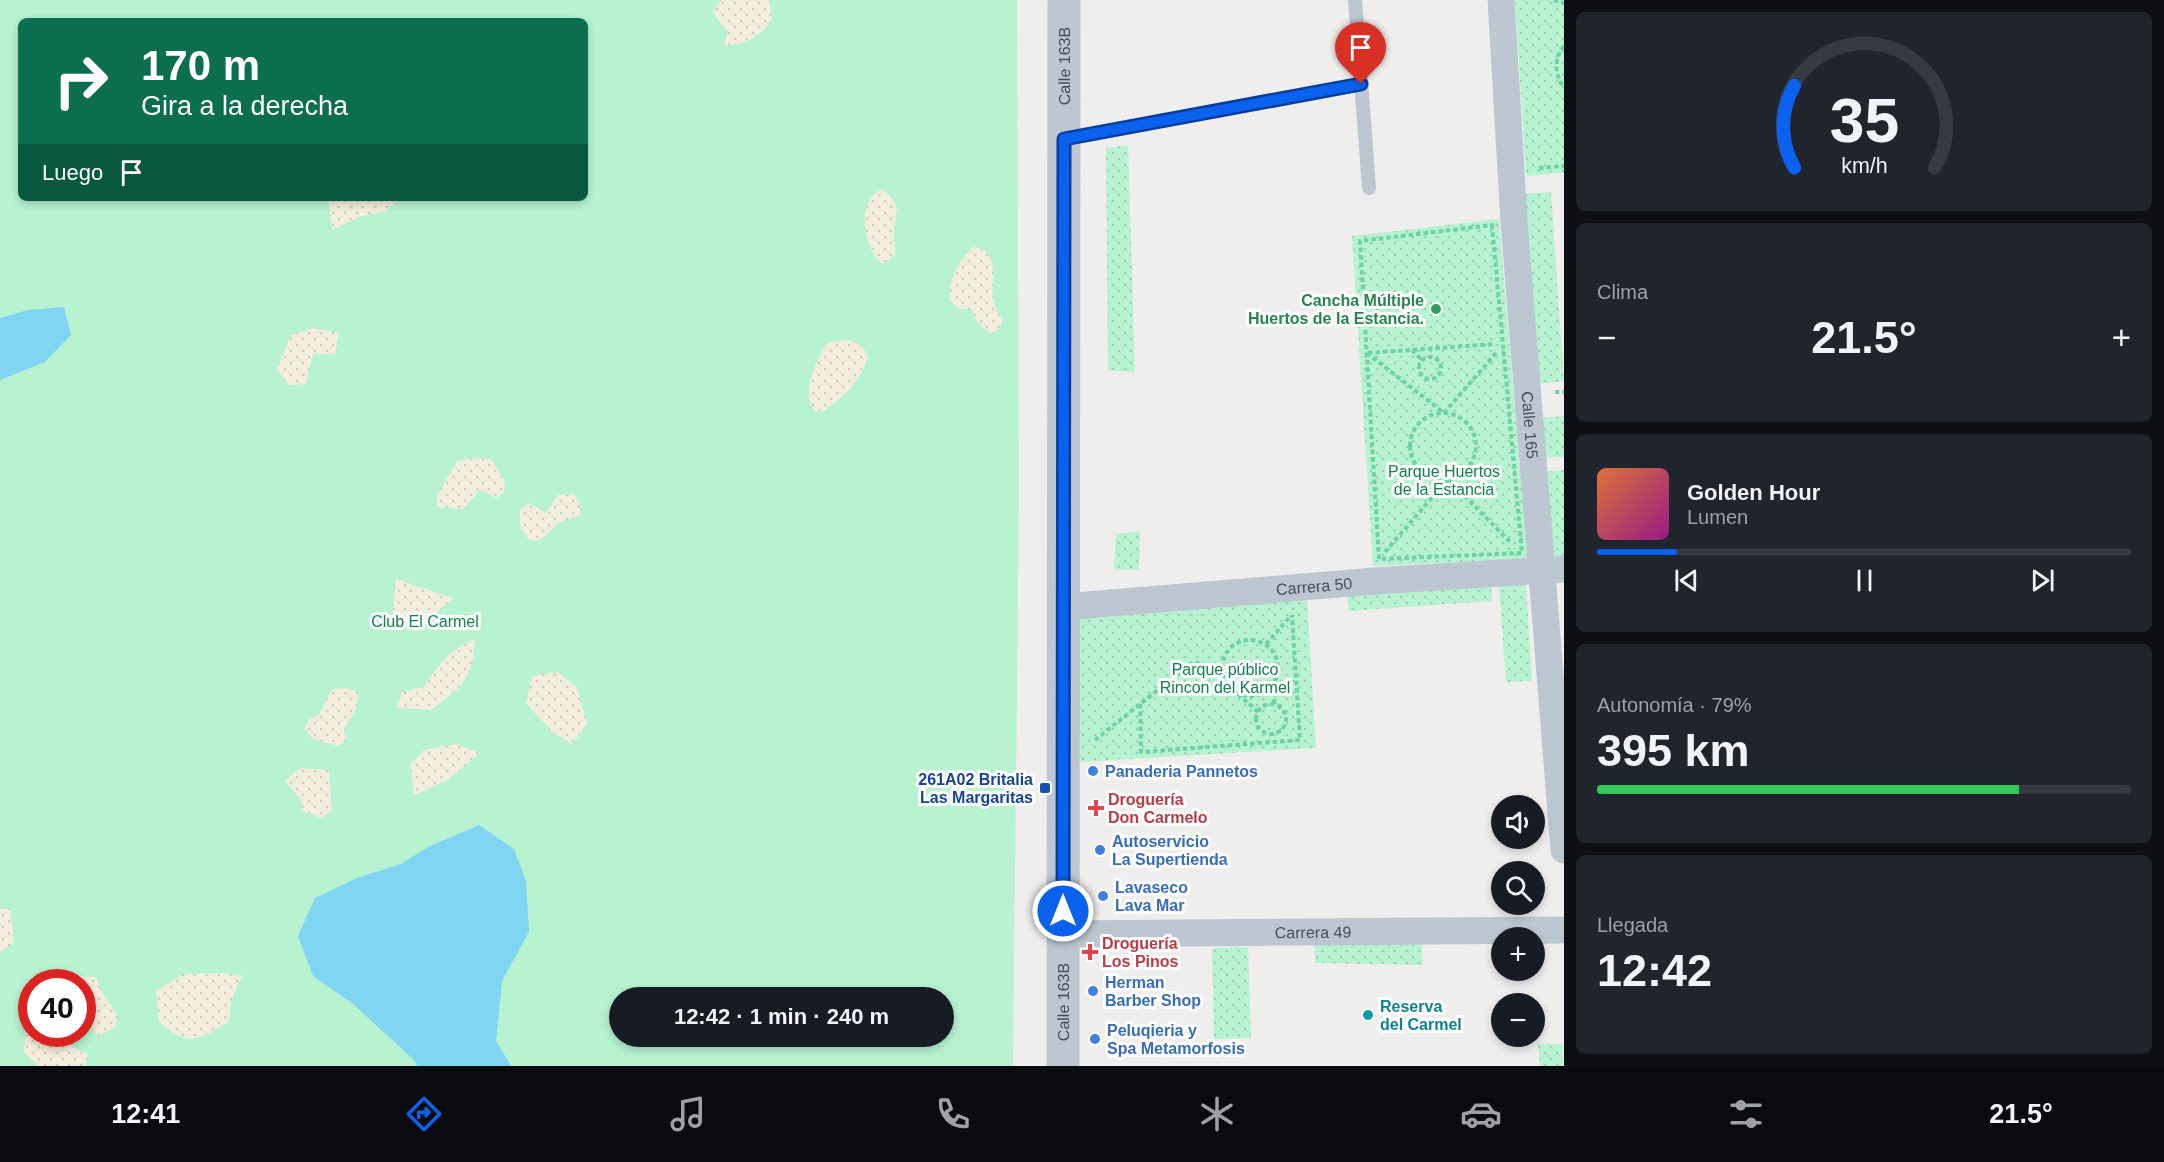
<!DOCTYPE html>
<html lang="es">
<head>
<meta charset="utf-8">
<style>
  body { margin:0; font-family:Helvetica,sans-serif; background:#20242c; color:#f1f3f6; height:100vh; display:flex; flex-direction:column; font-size:22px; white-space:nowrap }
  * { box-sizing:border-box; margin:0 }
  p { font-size:20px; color:#9ea1a6 }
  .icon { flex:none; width:33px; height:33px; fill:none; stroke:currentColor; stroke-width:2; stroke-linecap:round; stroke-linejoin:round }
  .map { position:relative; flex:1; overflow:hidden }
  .details { display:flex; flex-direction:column; gap:12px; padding:12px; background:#0d0f14; width:600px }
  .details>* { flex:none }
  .hud { position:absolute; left:18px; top:18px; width:570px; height:183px; border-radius:9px; box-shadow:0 3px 9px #0003; background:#0b6e4f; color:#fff; overflow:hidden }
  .controls { position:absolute; left:1491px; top:795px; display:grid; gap:12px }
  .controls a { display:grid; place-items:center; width:54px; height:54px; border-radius:50%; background:#171b24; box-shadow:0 3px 9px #0003; font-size:30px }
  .speed { position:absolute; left:18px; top:969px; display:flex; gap:12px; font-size:30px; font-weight:700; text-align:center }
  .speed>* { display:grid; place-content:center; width:78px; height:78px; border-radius:50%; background:#171b24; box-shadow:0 3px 9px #0003; line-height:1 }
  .speed .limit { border:9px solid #d22; background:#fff; color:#111 }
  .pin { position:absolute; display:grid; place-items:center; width:51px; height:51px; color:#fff; margin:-62px -26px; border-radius:50% 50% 50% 0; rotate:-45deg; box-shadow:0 0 6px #0007 }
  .pin .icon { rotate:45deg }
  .me { position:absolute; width:66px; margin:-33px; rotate:0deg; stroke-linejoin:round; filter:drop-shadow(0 0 4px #0008) }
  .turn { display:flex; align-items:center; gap:21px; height:126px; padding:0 24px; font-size:27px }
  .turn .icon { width:78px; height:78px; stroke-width:2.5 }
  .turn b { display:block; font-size:42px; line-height:51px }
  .then { display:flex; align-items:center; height:57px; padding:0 24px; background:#0003; gap:12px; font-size:22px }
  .big { font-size:45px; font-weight:700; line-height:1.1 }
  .details .tile { flex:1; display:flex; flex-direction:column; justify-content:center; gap:9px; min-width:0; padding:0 21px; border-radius:9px; background:#20242c }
  .details .dial { align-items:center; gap:0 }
  .dial svg { height:156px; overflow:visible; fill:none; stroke:#363941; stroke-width:7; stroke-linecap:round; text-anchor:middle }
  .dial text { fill:#f1f3f6; stroke:none }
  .song { display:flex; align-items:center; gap:18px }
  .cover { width:72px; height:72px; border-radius:9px; background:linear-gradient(135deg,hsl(20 70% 55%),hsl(310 70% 35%)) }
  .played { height:6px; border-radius:3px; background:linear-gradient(90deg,#0a61ee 15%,#363941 15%) }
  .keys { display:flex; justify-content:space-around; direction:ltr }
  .heat { display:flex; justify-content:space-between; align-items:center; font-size:33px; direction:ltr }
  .charge { height:9px; border-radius:4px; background:linear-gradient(90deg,#34c759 79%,#363941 0) }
  .trip { position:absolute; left:609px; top:987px; width:345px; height:60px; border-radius:30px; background:#171b24; box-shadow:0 3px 9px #0003; font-weight:700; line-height:60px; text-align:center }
  .tab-bar { display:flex; height:96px; justify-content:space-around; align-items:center; background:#090b0e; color:#9ea1a6 }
  .tab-bar .icon { width:42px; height:42px }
  .tab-bar .selected { color:#0a61ee }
  .tab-bar b { font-size:27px; color:#f1f3f6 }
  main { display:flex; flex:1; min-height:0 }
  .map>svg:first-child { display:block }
  .grass { fill:#b7f2d1; fill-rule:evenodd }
  .sand { fill:url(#sand-dots) }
  .park { fill:url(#park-dots) }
  .water { fill:#80d5f3 }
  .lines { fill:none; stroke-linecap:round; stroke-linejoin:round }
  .path { stroke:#6cd3a6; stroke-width:4; stroke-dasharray:4.5 3; stroke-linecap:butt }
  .service { stroke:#bcc7d1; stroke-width:14 }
  .minor { stroke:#bcc7d1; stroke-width:27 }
  .tertiary { stroke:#bcc7d1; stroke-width:33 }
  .route-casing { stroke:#063f9b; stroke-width:15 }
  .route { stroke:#0a61ee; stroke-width:10 }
  .leisure-dot { fill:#2e9e5b; stroke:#fff; stroke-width:2 }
  .shop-dot { fill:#3f7fe0; stroke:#fff; stroke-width:2 }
  .transit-dot { fill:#1a4fb4; stroke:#fff; stroke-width:2 }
  .health-dot { fill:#e0444e; stroke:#fff; stroke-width:2 }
  .culture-dot { fill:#0f9aa8; stroke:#fff; stroke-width:2 }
  .labels { text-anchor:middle; stroke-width:6; stroke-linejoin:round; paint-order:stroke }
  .street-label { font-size:16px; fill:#444f5c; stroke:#fff }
  .leisure-label { font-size:16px; font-weight:bold; fill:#27864d; stroke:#fff; text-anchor:end }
  .park-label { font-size:16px; fill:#0f834f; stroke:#fff }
  .shop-label { font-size:16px; font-weight:bold; fill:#366cbe; stroke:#fff; text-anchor:start }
  .transit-label { font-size:16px; font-weight:bold; fill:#164399; stroke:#fff; text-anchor:end }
  .health-label { font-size:16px; font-weight:bold; fill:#be3a42; stroke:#fff; text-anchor:start }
  .culture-label { font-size:16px; font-weight:bold; fill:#0d838f; stroke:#fff; text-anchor:start }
</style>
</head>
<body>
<main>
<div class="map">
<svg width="1564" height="1066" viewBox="0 0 1564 1066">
  <defs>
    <pattern id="sand-dots" width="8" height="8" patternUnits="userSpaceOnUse" patternTransform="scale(1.5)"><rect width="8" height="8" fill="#f3eddc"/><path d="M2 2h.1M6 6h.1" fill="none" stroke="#d2cdbf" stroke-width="1.8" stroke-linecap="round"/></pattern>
    <pattern id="park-dots" width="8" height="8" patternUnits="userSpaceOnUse" patternTransform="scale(1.5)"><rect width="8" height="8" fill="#b7f2d1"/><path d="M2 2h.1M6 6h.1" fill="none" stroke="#9fd1b6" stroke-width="1.8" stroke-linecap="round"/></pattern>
  </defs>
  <rect width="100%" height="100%" fill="#f0eded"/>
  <!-- grass -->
  <path class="grass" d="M0 0H1017L1019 494 1013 1066H0ZM21 21H585V198H21ZM32 982H82V1034H32ZM620 998H944V1036H620Z"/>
  <!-- sand -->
  <path class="sand" d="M721 0H769L772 19C757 39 749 43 724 46L728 32 713 13Z
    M882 189C902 205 897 209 894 230 893 237 895 247 896 254L883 264C867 255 858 214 871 198 873 194 879 191 882 189Z
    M328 198H401L384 212 361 216 332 230Z
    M973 247C1001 250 991 278 993 298 994 306 999 314 1002 321L999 329 991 334 978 324 972 310 961 309 951 303C946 283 958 261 973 247Z
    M313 328 339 333 335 354H313L306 384 288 385 277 369 291 335Z
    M846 340 862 345 868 357C860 382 843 398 822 412L814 411C801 391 816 361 827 343Z
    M473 458 491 459 505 481 504 492 496 498 480 490 463 509 437 507V496L457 461Z
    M574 494 579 502 581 515 558 523 539 541 529 540 520 526V510L529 503 546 513 558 495Z
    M396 579 453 598 426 623 391 628Z
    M475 639C473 678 462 688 431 710L397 708 402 692 424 687C437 666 452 647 475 639Z
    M558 672 577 687 587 724 572 744 552 732 526 703 532 676Z
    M346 688 359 692 357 707 344 730 346 741 339 746 313 739 304 729 310 719 319 715 332 689Z
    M456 744 480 753 448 780 414 795 410 765 424 750Z
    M300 768 329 770 332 811 321 818 303 811 300 798 285 781Z
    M10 908 14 943 0 952V909Z
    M216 973 242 975 231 1001 229 1022C198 1040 190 1048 159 1022L156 991 183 974Z
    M78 976 96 977 102 993 118 1016 115 1028 98 1036 83 1015 82 982H78Z
    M26 1026 31 1028 32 1034 50 1035 88 1055 85 1066H38L24 1052Z"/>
  <!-- park -->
  <path class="park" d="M1515 0H1564V173L1526 176Z
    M1128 145 1135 372 1108 370 1106 148Z
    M1551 192 1564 381 1536 384 1524 194Z
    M1499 219 1528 559 1373 566 1352 236Z
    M1564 416V457L1539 458 1536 418Z
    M1564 470V560L1548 561 1539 472Z
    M1140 531 1139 570H1114L1116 534Z
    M1526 584 1532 681 1506 682 1499 586Z
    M1491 585 1492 601 1349 611 1347 596Z
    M1307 597 1316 748 1079 762 1077 612Z
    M1314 939H1421L1423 965 1315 963Z
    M1248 947 1251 1038 1214 1039 1212 948Z
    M1538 1044H1562L1563 1066H1540Z"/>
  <!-- water -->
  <path class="water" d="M64 307 71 335 45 362 0 380V318L28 310Z
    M479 825 514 849 526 881 529 932 502 981 496 1041 511 1066H417L415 1061 353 1004 313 976 298 936 315 898 357 878 401 864 428 847Z"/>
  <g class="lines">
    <!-- path -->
    <path class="path" d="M1554 0 1564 3
      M1564 46C1553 60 1555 74 1564 88
      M1539 168 1564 166
      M1492 225 1522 553 1379 559 1360 241Z
      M1412 350 1422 360
      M1367 353 1444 413 1496 353
      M1368 353 1495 344
      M1419 368a11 11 0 1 1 22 0a11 11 0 1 1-22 0Z
      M1555 392H1564
      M1410 446a33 33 0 1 1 66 0a33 33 0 1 1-66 0Z
      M1385 552 1448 479 1510 542
      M1222 668a28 28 0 1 1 56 0a28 28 0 1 1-56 0Z
      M1266 644 1289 618
      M1238 694 1258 712
      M1256 719a15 15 0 1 1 30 0a15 15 0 1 1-30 0Z
      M1140 704 1141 752 1300 740 1292 615
      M1274 704 1276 681
      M1095 740 1193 662 1222 671"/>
    <!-- service -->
    <path class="service" d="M1355 0 1369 188
      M1064 139 1361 84"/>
    <!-- minor -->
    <g class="minor">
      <path id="s1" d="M1501 0 1514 222 1564 850"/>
      <path id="s2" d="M1063 607 1375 581 1564 569"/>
      <path id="s3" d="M1063 934 1564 930"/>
    </g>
    <!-- tertiary -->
    <path class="tertiary" id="s4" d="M1063 1066 1064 0"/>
  </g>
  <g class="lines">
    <defs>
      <path id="route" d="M1063 911 1064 139 1361 84"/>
    </defs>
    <!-- route casing -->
    <use href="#route" class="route-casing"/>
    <!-- route -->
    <use href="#route" class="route"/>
  </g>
  <!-- markers -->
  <circle class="leisure-dot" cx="1436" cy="309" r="6"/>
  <g class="shop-dot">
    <circle cx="1093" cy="771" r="6"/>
    <circle cx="1100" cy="850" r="6"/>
    <circle cx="1103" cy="896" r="6"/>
    <circle cx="1093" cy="991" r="6"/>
    <circle cx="1095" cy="1039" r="6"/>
  </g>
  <rect class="transit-dot" x="1039" y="782" width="12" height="12" rx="3"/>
  <g class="health-dot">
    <path d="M1093 799h6v6h6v6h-6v6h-6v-6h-6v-6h6z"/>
    <path d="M1087 943h6v6h6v6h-6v6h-6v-6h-6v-6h6z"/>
  </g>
  <circle class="culture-dot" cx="1368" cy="1015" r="6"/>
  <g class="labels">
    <!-- street labels -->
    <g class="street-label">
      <text dy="6" stroke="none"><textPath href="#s4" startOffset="1000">Calle 163B</textPath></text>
      <text dy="6" stroke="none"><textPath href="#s1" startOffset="426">Calle 165</textPath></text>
      <text dy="6" stroke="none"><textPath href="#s2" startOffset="252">Carrera 50</textPath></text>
      <text dy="6" stroke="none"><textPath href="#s3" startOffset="250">Carrera 49</textPath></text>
      <text dy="6" stroke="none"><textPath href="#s4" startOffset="64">Calle 163B</textPath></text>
    </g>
    <!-- leisure labels -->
    <g class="leisure-label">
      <text x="1424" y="306">Cancha Múltiple<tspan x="1424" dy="18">Huertos de la Estancia.</tspan></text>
    </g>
    <!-- park labels -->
    <g class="park-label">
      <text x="1444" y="477">Parque Huertos<tspan x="1444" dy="18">de la Estancia</tspan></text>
      <text x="425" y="627">Club El Carmel</text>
      <text x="1225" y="675">Parque público<tspan x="1225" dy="18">Rincon del Karmel</tspan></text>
    </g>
    <!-- shop labels -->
    <g class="shop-label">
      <text x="1105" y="777">Panaderia Pannetos</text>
      <text x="1112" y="847">Autoservicio<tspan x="1112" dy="18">La Supertienda</tspan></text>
      <text x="1115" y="893">Lavaseco<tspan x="1115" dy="18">Lava Mar</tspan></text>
      <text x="1105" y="988">Herman<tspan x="1105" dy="18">Barber Shop</tspan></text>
      <text x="1107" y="1036">Peluqieria y<tspan x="1107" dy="18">Spa Metamorfosis</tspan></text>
    </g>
    <!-- transit labels -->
    <g class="transit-label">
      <text x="1033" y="785">261A02 Britalia<tspan x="1033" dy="18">Las Margaritas</tspan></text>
    </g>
    <!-- health labels -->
    <g class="health-label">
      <text x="1108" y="805">Droguería<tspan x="1108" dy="18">Don Carmelo</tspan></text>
      <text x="1102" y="949">Droguería<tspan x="1102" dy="18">Los Pinos</tspan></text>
    </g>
    <!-- culture labels -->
    <g class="culture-label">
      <text x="1380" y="1012">Reserva<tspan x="1380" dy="18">del Carmel</tspan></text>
    </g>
  </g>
</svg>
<div class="controls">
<a><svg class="icon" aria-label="sound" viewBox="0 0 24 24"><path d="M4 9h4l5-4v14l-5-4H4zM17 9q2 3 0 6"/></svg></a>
<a><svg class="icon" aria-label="search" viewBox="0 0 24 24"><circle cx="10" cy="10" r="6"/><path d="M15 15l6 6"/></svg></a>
<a>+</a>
<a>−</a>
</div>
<div class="speed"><div class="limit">40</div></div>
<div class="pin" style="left:1361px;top:84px;background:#d93025"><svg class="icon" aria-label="arrive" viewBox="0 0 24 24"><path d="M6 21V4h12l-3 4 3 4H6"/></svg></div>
<svg class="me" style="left:1063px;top:911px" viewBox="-20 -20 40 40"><circle r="17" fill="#0a61ee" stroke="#fff" stroke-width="3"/><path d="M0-11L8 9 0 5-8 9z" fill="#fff"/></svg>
<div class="trip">12:42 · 1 min · 240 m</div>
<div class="hud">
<div class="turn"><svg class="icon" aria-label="right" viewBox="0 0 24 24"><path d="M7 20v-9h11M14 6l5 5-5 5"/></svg><div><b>170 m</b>Gira a la derecha</div></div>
<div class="then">Luego<svg class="icon" aria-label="arrive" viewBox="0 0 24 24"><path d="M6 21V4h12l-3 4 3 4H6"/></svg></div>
</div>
</div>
<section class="details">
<div class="tile dial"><svg viewBox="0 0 100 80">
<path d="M14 69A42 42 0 1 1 86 69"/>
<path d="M14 69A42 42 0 0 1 14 27" stroke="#0a61ee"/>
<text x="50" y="56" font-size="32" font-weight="700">35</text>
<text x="50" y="72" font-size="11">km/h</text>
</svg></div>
<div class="tile"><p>Clima</p>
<div class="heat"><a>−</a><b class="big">21.5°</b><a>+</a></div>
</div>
<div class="tile">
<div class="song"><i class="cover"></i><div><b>Golden Hour</b><p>Lumen</p></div></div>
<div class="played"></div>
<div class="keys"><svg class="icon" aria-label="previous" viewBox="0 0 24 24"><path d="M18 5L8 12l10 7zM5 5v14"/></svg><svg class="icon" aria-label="pause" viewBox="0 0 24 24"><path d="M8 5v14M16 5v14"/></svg><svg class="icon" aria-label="next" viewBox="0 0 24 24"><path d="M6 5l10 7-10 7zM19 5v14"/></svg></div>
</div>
<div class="tile"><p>Autonomía · 79%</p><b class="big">395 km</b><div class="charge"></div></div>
<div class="tile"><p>Llegada</p><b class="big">12:42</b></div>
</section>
</main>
<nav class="tab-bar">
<b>12:41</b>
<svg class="icon selected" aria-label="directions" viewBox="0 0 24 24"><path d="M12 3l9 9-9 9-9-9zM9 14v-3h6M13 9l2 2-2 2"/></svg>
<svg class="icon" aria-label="music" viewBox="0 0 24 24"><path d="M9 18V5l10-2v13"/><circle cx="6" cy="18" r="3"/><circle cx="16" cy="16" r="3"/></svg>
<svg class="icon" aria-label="phone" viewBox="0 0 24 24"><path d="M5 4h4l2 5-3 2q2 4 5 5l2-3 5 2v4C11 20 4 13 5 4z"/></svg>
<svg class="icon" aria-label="climate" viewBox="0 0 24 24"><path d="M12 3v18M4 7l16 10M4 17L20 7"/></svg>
<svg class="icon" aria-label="car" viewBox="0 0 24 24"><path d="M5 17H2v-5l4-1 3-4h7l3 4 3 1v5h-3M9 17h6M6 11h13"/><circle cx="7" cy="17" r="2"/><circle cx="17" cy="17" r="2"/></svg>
<svg class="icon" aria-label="filters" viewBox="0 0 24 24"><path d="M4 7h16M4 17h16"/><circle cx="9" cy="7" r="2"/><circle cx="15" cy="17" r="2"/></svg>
<b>21.5°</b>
</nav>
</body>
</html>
